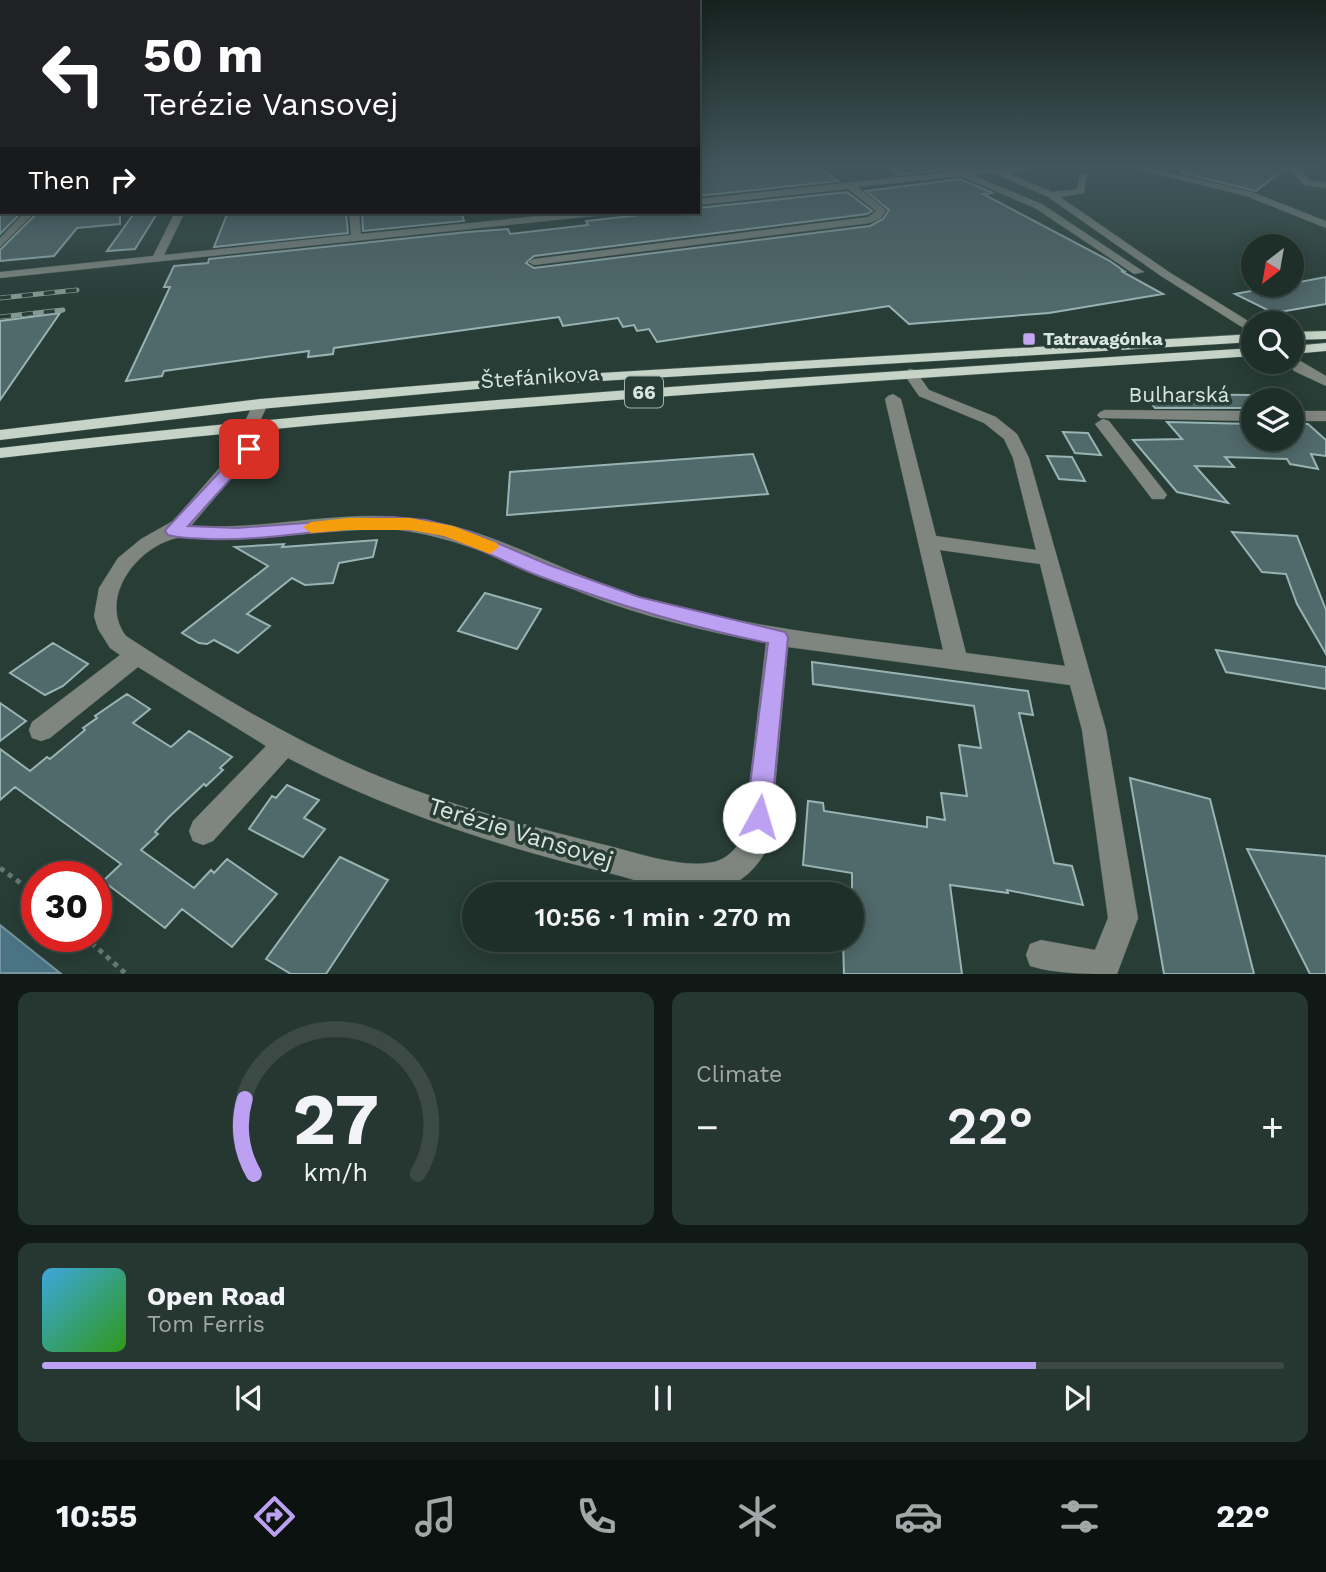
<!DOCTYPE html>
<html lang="en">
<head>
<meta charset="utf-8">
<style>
  body { margin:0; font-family:"Work Sans",sans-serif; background:#263630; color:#f1f3f6; height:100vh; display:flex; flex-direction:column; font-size:26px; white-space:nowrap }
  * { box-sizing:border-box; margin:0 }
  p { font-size:23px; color:#a1a8a8 }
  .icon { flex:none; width:38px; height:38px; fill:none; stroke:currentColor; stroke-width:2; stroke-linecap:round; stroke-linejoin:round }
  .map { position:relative; height:974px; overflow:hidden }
  .sheet { display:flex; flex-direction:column; gap:18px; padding:18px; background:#101916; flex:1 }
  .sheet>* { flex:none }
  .guide { position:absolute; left:0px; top:0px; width:700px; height:214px; box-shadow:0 4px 18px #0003,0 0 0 2px #3c4a45; background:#202124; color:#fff; overflow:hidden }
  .needle { width:46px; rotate:211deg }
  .buttons { position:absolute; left:1241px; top:234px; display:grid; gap:14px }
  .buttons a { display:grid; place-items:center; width:63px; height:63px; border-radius:50%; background:#1e2e28; box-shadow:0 4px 18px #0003,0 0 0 2px #3c4a45; font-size:35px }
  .speed { position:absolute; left:21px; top:861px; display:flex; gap:14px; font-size:35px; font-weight:700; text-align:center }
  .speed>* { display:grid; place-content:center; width:91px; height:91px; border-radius:50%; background:#1e2e28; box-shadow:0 4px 18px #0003,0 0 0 2px #3c4a45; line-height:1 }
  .speed .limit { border:10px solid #d22; background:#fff; color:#111 }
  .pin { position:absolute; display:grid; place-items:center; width:60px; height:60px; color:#fff; margin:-30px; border-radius:14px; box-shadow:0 4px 10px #0006 }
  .me { position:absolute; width:77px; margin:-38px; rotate:6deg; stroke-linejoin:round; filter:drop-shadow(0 0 5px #0008) }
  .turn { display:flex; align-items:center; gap:24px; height:147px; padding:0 28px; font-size:32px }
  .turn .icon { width:91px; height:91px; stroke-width:2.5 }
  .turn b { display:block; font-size:49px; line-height:60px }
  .then { display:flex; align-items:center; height:66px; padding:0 28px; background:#0003; gap:14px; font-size:26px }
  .big { font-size:52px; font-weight:600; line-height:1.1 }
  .sheet .widget { flex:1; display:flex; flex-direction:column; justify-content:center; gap:10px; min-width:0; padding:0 24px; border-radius:14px; background:#263630 }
  .sheet .dial { align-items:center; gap:0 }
  .dial svg { height:182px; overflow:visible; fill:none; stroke:#3c4a45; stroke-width:7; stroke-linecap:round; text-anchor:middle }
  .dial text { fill:#f1f3f6; stroke:none }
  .song { display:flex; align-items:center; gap:21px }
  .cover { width:84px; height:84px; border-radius:10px; background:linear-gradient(135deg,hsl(200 70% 55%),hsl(110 70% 35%)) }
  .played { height:7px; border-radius:4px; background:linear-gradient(90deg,#bca0f2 80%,#3c4a45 80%) }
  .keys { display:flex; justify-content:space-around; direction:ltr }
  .heat { display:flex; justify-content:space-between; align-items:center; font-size:38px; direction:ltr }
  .sheet .tiles { flex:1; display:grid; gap:18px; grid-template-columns:1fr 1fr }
  .widget:last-child { grid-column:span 2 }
  .trip { position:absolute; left:462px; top:882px; width:402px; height:70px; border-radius:35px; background:#1e2e28; box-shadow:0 4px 18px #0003,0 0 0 2px #3c4a45; font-weight:600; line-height:70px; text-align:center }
  .dock { display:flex; height:112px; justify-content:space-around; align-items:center; background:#0c1210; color:#a1a8a8 }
  .dock .icon { width:49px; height:49px }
  .dock .current { color:#bca0f2 }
  .dock b { font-size:32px; color:#f1f3f6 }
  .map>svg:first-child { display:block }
  .water { fill:#4a7484; stroke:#7596a0; stroke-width:2 }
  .building { fill:#50696a; stroke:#98b3b4; stroke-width:2 }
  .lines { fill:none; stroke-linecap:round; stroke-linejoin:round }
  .minor-casing { stroke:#485b55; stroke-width:1 }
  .major-casing { stroke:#485b55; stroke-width:1 }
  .path { stroke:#657771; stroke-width:5; stroke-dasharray:5 5; stroke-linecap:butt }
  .minor { fill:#7f867f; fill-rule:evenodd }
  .major { fill:#c5d4c6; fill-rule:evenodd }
  .rail-casing { stroke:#879791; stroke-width:5 }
  .rail { stroke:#283d36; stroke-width:3.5; stroke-dasharray:11; stroke-linecap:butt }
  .route { fill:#bca0f2; stroke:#7a689d; stroke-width:2 }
  .slow { fill:#f59e0b }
  .poi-dot { fill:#c5a6f0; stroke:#283d36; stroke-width:2.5 }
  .labels { text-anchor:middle; stroke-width:7; stroke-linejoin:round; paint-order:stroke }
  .far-poi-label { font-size:18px; font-weight:bold; fill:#d8e4e0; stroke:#283d36; text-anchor:start }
  .shield { fill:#283d36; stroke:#a3b2ad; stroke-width:2 }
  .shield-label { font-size:19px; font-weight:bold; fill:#d8e4e0 }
  .street-label { font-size:21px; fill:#d8e4e0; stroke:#283d36 }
  .near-street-label { font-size:24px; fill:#d8e4e0; stroke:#283d36 }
</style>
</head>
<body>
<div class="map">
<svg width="1326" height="974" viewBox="0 0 1326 974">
  <rect width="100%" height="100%" fill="#283d36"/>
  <!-- water -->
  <path class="water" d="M0 925 60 973H0Z"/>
  <!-- building -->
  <path class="building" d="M698 168H819L838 181 698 196Z
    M887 168H958L898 175Z
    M1182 168H1286L1256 191 1182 173Z
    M960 179 993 193 983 194 1110 261 1124 271H1121L1163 294 1049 313 909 324 889 306 657 342 649 329 637 331 634 325 623 327 618 318 563 326 559 317 334 348 333 354 308 357 309 351 164 371 162 376 126 381 170 287H164L174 266 208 263 209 259 468 232 508 229 510 234 588 225 586 221 667 212H698V208L847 192 872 211 867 214 534 256 526 263 534 268 870 226 883 219 889 210 866 191Z
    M0 212H22L0 234Z
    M38 212H120V224L77 228 54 256 0 261V250Z
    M135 212H158L135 249 107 251Z
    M228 212 346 214 348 233 214 247Z
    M362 212H380L381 214 461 212 464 221 363 231Z
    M1326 277V304L1274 313 1235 294Z
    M60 313 0 400V321Z
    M1144 394 1253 395V408H1155Z
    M1167 422 1253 424V439H1292V423L1308 424 1326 440V456L1311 454 1318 469 1290 464 1287 459 1225 457 1234 467 1195 466 1228 503 1177 492 1133 440 1182 439Z
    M1063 432 1088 433 1101 455 1075 453Z
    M753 454 768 494 507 515 510 472Z
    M1047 456 1072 457 1085 481 1059 479Z
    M1232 532 1297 536 1326 610V654L1297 604 1286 574 1262 572Z
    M377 540 373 557 339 563 333 583 305 585 292 578 247 614 270 626 238 653 214 640 207 644 199 643 182 633 268 566 235 547 284 544 282 547Z
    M485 593 541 609 517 649 458 631Z
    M53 643 88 664 63 686 45 695 10 673Z
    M1216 650 1326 667V689L1226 672Z
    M812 662 1028 691 1033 715 1019 713 1054 863 1072 866 1083 905 1007 890 1008 893 950 885 962 974H844L843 940H852V873L803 865 808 801 823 803 824 811 927 827V817L945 820 941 793 967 796 959 745 981 748 974 706 813 684Z
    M127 694 150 709 133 723 171 747 189 731 232 757 220 768 223 770 206 786 204 784 168 818 155 832 158 834 141 850 194 888 211 870 214 873 227 859 277 894 232 947 182 909 165 928 103 881 121 864 15 787 0 800V749L30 771 47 757 50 759 85 730 83 728 97 718 95 716Z
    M0 703 26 721 0 741Z
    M1130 778 1210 799 1254 974H1164Z
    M287 785 319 800 304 818 325 829 303 857 249 829 272 796 276 798Z
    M1247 849 1326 856V974H1310Z
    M340 857 388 880 326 974H291L266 959Z"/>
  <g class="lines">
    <defs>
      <path id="minor" d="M986 168H1038L1010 174 1052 192 1077 189 1080 175 1087 173 1084 193 1060 197 1169 272 1253 324V334L1161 276 1048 197 994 173 972 175 1042 204 1144 272 1134 274 1035 208 961 176 858 187 886 210 881 218 870 223 534 265 528 262 534 259 868 217 876 211 848 189 698 205V199Z
        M1132 168H1149L1252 192 1326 221V228L1246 196Z
        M1290 168H1299L1310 181 1326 182V188L1304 185Z
        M0 189H2V195H0Z
        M25 212H35L0 247V238Z
        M175 212H185L164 255 351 235 349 212H359L361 234 578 212H609L604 215 0 278V272L153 256Z
        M1292 356 1326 376V386L1294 371 1287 362H1292Z
        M910 369 915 370 929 390 996 417 1017 434 1029 458 1106 730 1138 918 1117 974C1088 974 1057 974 1030 966L1026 955 1030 944 1041 940 1095 950 1108 918 1082 730 1070 685 788 647 770 842C759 868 740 886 712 891 679 896 644 882 613 874 500 847 391 812 288 758L213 841 203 845 193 841 189 831 193 821 266 746 138 667 50 738 41 741 32 738 29 730 32 722 120 655 110 648 98 629 94 616 99 588 118 558 141 539 173 521 222 465 223 444 246 419 255 401 260 399 268 404 259 423 268 435 191 526C269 531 347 507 424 520 500 532 567 575 640 597 739 626 841 637 943 650L885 399 888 396 893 394 901 399 936 536 1036 550 1013 458 1004 439 984 423 919 396 903 373ZM250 433V437L239 450 240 443ZM392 529C464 537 519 568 585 594 643 617 705 631 766 643L743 839C737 847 729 856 720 860 690 872 635 852 605 845 524 825 443 804 366 771 282 735 203 686 126 636 98 599 136 547 177 538 189 535 221 540 236 539 288 537 339 529 392 529ZM940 550 1040 564 1065 666 966 653Z
        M1105 410 1253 411V421L1100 418 1097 415 1100 412Z
        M1292 411H1326V421H1292Z
        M1103 419 1109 421 1164 491 1167 495 1164 499H1152L1095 424Z"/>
      <path id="major" d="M1326 331V339L1292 340V332Z
        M1253 334V342L499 387 260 409 0 440V430L260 399 499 379Z
        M1326 343V351L1292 354V346Z
        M1253 348V356C835 384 417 409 0 458V448C417 400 835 375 1253 348Z"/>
    </defs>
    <!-- minor casing -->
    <use href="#minor" class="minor-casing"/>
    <!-- major casing -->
    <use href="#major" class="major-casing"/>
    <!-- path -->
    <path class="path" d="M0 868 37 895
      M84 936 126 974"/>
    <!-- minor -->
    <use href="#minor" class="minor"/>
    <!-- major -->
    <use href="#major" class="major"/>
    <defs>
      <path id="rail" d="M0 298 77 290
        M0 317 63 310"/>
    </defs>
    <!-- rail casing -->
    <use href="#rail" class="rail-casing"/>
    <!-- rail -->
    <use href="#rail" class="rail"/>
  </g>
  <!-- sky -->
  <linearGradient id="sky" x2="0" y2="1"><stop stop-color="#16221e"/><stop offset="0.55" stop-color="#42575d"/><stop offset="1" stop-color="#42575d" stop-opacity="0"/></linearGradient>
  <rect width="1326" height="305" fill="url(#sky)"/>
  <!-- route -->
  <path class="route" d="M249 444 257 449 255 452 188 526 237 528 388 517 426 520 471 532 549 565 639 597 785 632 788 637 771 817 767 826 759 829 750 826 746 817 768 643C689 627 614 604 539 576 502 562 466 539 426 532 355 519 281 542 210 539 196 538 181 539 168 535L165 531 168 527 244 446Z"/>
  <!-- slow -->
  <path class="slow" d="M347 518H410L453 526 497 543 499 547 490 554 444 536 410 530H347L311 533 303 527 311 522Z"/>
  <!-- markers -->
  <rect class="poi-dot" x="1022" y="332" width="14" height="14" rx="3.5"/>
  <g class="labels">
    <!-- far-poi labels -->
    <g class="far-poi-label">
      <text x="1043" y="345">Tatravagónka</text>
    </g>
    <!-- shield labels -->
    <rect class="shield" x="625" y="376.5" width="38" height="31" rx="5"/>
    <g class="shield-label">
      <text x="644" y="399">66</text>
    </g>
    <!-- street labels -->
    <g class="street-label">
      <text transform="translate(540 377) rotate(-4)" y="7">Štefánikova</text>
      <text x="1179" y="402">Bulharská</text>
    </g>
    <!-- near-street labels -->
    <g class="near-street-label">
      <text transform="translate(521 833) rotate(17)" y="8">Terézie Vansovej</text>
    </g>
  </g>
</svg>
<div class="buttons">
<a><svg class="needle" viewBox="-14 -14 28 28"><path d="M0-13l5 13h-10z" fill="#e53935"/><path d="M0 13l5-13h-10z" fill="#a1a8a8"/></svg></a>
<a><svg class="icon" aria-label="search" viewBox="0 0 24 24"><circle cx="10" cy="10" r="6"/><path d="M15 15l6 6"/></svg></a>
<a><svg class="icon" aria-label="layers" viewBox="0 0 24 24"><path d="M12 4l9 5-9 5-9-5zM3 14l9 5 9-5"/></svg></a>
</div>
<div class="speed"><div class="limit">30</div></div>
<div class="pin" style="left:249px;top:449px;background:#d93025"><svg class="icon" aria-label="arrive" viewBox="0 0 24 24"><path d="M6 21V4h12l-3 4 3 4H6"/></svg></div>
<svg class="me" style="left:759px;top:817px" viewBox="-20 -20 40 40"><circle r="19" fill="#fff"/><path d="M0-13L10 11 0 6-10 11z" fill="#bca0f2"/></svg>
<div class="trip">10:56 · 1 min · 270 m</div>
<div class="guide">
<div class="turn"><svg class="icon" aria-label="left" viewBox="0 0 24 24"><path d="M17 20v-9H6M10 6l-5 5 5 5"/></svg><div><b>50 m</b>Terézie Vansovej</div></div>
<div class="then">Then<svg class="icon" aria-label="right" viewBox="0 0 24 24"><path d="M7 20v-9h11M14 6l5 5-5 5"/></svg></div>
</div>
</div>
<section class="sheet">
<div class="tiles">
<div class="widget dial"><svg viewBox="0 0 100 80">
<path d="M14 69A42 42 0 1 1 86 69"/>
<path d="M14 69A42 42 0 0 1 10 36" stroke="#bca0f2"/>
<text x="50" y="56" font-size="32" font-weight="700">27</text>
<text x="50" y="72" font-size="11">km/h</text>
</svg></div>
<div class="widget"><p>Climate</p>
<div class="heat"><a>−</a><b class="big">22°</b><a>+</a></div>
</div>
<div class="widget">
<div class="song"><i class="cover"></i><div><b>Open Road</b><p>Tom Ferris</p></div></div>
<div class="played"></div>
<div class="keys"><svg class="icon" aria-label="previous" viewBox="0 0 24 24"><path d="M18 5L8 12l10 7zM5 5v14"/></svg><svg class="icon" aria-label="pause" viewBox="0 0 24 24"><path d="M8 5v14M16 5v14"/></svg><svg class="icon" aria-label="next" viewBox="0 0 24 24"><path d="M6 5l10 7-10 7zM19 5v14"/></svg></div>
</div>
</div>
</section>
<nav class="dock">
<b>10:55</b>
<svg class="icon current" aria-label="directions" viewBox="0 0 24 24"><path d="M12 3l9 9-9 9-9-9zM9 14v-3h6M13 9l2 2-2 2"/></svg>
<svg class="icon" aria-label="music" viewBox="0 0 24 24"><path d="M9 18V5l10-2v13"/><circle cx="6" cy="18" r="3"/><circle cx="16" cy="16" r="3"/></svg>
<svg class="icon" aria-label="phone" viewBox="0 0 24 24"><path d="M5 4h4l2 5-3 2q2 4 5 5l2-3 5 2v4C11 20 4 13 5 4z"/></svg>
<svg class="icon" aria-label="climate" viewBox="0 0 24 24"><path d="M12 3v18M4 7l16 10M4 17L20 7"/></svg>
<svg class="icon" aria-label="car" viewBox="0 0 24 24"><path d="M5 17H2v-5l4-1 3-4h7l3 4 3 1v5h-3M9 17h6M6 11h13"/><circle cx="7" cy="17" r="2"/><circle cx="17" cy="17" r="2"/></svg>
<svg class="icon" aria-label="filters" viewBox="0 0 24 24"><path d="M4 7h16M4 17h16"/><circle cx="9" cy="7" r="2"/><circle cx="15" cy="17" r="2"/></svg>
<b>22°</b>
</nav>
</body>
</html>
